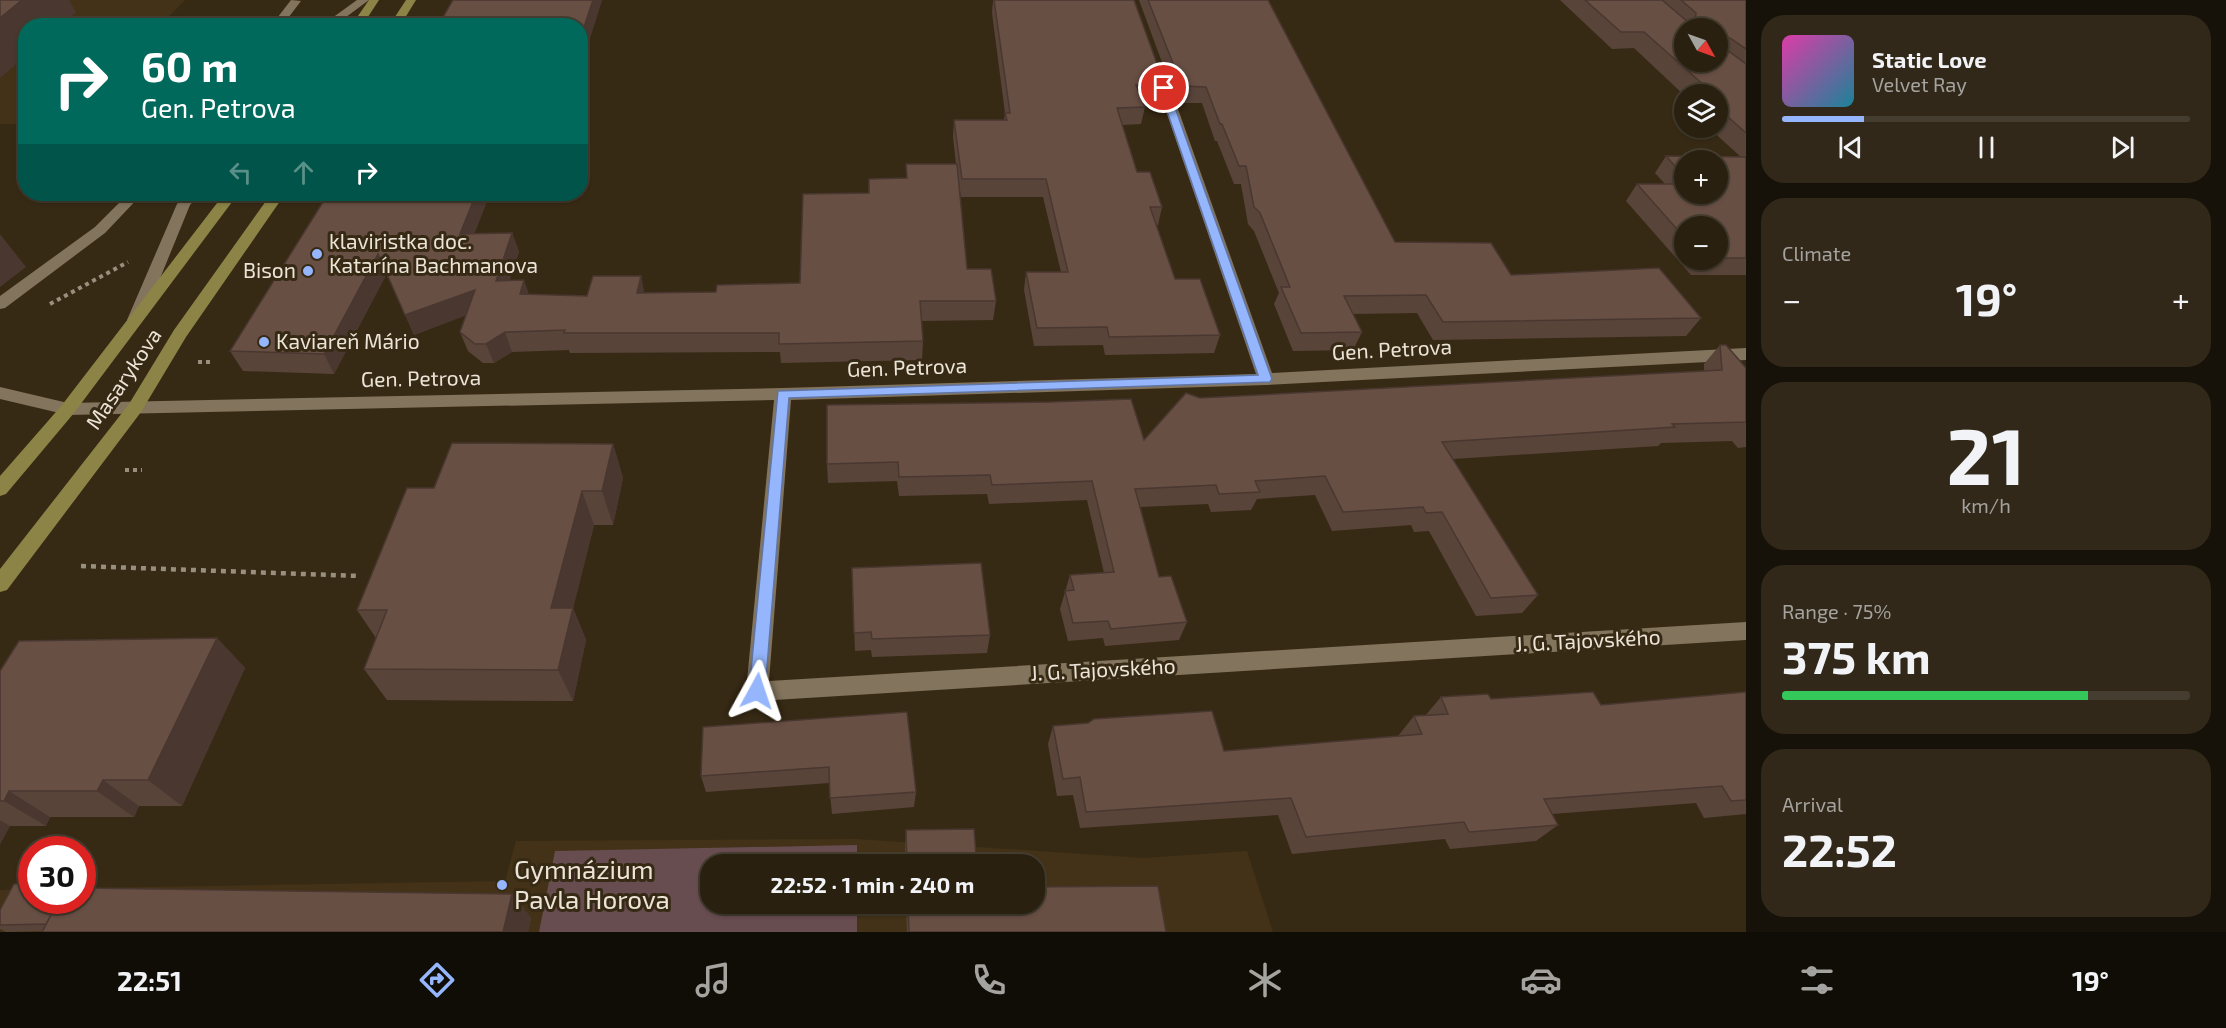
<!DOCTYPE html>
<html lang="en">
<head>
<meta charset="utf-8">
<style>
  body { margin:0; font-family:"Exo 2",sans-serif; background:#312819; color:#f1f3f6; height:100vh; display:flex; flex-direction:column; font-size:22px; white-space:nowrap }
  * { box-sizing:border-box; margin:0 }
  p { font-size:20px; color:#a5a39f }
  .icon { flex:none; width:33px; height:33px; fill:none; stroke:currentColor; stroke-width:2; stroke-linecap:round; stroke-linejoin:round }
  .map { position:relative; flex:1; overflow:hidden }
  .sheet { display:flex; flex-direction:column; gap:15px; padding:15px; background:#171209; width:480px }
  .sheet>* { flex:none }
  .top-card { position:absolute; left:18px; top:18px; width:570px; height:183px; border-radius:24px; box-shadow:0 2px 4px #0004,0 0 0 2px #453e30; background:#00695c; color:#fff; overflow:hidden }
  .needle { width:39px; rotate:130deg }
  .fabs { position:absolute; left:1674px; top:18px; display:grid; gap:12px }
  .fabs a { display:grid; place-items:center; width:54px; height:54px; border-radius:50%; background:#292010; box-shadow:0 2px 4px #0004,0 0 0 2px #453e30; font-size:30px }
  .speed { position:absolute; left:18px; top:836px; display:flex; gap:12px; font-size:30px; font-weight:700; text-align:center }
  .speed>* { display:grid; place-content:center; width:78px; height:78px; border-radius:50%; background:#292010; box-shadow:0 2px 4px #0004,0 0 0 2px #453e30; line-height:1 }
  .speed .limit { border:9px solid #d22; background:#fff; color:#111 }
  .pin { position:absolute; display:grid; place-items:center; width:51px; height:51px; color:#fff; margin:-26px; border:3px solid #fff; border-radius:50%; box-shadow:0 2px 6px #0007 }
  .me { position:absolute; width:66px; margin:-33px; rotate:5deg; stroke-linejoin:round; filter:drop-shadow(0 0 4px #0008) }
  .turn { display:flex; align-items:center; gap:21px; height:126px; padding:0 24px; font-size:27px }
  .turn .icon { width:78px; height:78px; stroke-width:2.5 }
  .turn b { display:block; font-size:42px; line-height:51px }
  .lanes { display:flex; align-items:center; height:57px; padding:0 24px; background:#0003; justify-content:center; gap:30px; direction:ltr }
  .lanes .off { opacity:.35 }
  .big { font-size:45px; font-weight:700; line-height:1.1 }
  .sheet .card { flex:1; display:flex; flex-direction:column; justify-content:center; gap:9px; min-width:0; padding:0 21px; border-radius:24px; background:#312819 }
  .sheet .dial { align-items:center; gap:0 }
  .dial b { font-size:78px; line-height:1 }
  .song { display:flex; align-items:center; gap:18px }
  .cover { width:72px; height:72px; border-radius:9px; background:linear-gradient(135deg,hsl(320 70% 55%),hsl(190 70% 35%)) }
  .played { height:6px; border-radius:3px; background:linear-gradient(90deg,#95b6fd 20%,#453e30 20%) }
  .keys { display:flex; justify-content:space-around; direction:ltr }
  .heat { display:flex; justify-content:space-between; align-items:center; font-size:33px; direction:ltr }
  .charge { height:9px; border-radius:4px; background:linear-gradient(90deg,#34c759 75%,#453e30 0) }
  .trip { position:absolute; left:700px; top:854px; width:345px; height:60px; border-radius:24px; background:#292010; box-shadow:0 2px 4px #0004,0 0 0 2px #453e30; font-weight:700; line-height:60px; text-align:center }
  .tabs { display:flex; height:96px; justify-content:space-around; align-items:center; background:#100d06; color:#a5a39f }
  .tabs .icon { width:42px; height:42px }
  .tabs .current { color:#95b6fd }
  .tabs b { font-size:27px; color:#f1f3f6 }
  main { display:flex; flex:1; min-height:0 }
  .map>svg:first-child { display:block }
  .built { fill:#433217; fill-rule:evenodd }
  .green { fill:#674c50 }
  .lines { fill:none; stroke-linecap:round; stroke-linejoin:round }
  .path-far1 { stroke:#998f7e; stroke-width:4; stroke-dasharray:4 4; stroke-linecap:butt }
  .path { stroke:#998f7e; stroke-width:4.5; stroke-dasharray:5 5; stroke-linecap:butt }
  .lane { fill:#83745d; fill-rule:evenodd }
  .street { fill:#83745d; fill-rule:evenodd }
  .secondary { fill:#8c8446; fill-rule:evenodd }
  .wall { fill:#59443a; fill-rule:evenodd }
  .shaded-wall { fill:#493730 }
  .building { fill:#684f44; stroke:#493730; stroke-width:1.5; fill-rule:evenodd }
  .route { fill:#95b6fd; stroke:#6176a4; stroke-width:1.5 }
  .poi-dot { fill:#95b6fd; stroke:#372a15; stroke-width:2 }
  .labels { text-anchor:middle; stroke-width:6; stroke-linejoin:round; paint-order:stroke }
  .poi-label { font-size:21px; fill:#ece4d7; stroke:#372a15; text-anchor:start }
  .street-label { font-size:21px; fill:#ece4d7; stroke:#372a15 }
  .near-poi-label { font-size:26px; fill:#ece4d7; stroke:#372a15; text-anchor:start }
</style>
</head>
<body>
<main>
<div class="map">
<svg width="1746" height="932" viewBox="0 0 1746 932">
  <rect width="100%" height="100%" fill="#372a15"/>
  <!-- built -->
  <path class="built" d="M0 0H185L160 25 26 26 25 124H0Z
    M856 839 1143 858 1247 851 1273 932H0V890L31 889 32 900H82L83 888 505 881 516 841ZM711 864H1035V903H711Z"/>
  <!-- green -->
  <path class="green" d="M857 845V864H711V903H857V932H539L555 851Z"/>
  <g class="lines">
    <!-- path-far1 -->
    <path class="path-far1" d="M50 304 128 262
      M198 362H212
      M125 470H142"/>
    <!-- path -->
    <path class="path" d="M81 566 360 576"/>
    <!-- lane -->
    <path class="lane" d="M291 0 301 1 282 26H271Z
      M357 0H369L334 26H321Z
      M128 194H142L105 233 5 308 0 309V296L95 227Z
      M186 194H200L190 205 143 320 135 325 129 324 127 320 177 204Z"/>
    <!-- street -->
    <path class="street" d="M1157 63 1163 67 1272 373 1746 348V360L1266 385 791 400 769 681 1746 622V640L757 701 749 698 746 691 774 400 68 415 0 399V387L68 403 783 388 1256 374 1151 67Z"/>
    <!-- secondary -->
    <path class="secondary" d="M369 0H379L362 26H351Z
      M406 0H416L400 26H389Z
      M224 194H238L74 413 6 494 0 496V476L62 405Z
      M271 194H285L186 337 141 412 7 590 0 592V569L129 404 174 330Z"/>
  </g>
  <!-- wall -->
  <path class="wall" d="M602 0 588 44 580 45V26Z
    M993 0H1134L1165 86 1161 103 1143 102 1145 107 1141 124 1122 125 1137 172 1162 207 1158 225H1156L1175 279 1220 335 1214 353 1105 355 1103 345 1034 346 1024 290 1026 272H1061L1043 197H961L958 180 967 269 996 301 993 320 921 321 923 341 922 360 781 363 780 352 570 353 569 350 512 352 494 363H483L468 351 460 332 466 315 414 335 387 273 334 374 243 371 230 351 328 194 475 233H512L519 252 509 281 529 294 587 296 641 276 644 293 716 292 800 283 869 193V179L906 178V164H956L953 137 954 120H1004L1005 113 992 13Z
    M1139 0H1268L1395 242 1511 275 1701 318 1686 336 1433 340 1417 313 1353 314 1362 332 1353 350 1293 351 1274 304 1279 293 1254 231 1248 224 1241 184H1234L1217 141H1215L1202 103H1177Z
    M1560 0H1746V275H1691L1626 201 1637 184H1665L1655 173 1666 156 1741 157 1709 128H1718V94L1684 95 1634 48 1612 49ZM1684 160 1718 194H1684ZM1684 226H1718V260H1684Z
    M1720 345 1746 368V447L1738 448 1732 441 1661 443 1658 446 1453 459 1538 595 1522 613 1476 616 1429 531 1414 532 1411 525 1332 531 1315 495 1257 499 1251 510 1211 512 1208 504 1140 507 1159 577 1187 622 1179 640 1105 646 1103 638 1068 641 1060 609 1070 575 1104 573 1087 500 989 504 987 494 899 496 897 481 828 483 827 464 1144 440 1200 398 1704 371V364Z
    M613 444 623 478 613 525H594L573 608 586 640 573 701 387 700 364 669 376 638 357 610 434 488Z
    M852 568 990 635 987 653 872 657 871 650 855 651Z
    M217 638 245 668 182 806H139L134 817H50L46 826H10L0 844V671Z
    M1746 692V814L1704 818 1696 803 1552 814 1558 825 1536 841 1450 849 1445 839 1292 854 1278 815 1080 828 1073 795 1057 796 1048 744 1053 726 1224 751 1398 736 1414 716H1425L1441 697 1491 699 1601 705Z
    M703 727 916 792 914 807 832 814 829 783 706 792 701 776Z
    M906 830 976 855 982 864H905V848Z
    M99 889 512 894 531 918 528 932H42L43 931 6 932 0 929V910Z
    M906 903H1035L1166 932H907Z"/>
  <!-- shaded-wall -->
  <path class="shaded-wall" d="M22 0H69L76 12 61 26H26V56L0 78V18Z
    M593 0H602L588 44 584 27Z
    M476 194H490L467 253 460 234Z
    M512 233 519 252 503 300 496 281Z
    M0 234 26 267 0 287Z
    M378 254 387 273 334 374 324 354Z
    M641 276 645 296 637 293Z
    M524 280 531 300 520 294Z
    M475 290 483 309 414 335 405 315Z
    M505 332 512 352 494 363 486 344Z
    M613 444 623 478 613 525 602 491Z
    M582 491 594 525 565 640 551 608Z
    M573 608 586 640 573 701 558 670Z
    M217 638 245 668 182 806 148 780Z
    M103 780 139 806 134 817 97 791Z
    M9 791 50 817 46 826 4 801Z
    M0 820 10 826 0 844Z
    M87 882 99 889 82 891Z
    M512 894 531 918 528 932H503Z"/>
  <!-- building -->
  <path class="building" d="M0 0H22L0 18Z
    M453 0H593L584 27H580V26H438Z
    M994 0H1134L1165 86 1136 85 1145 107 1117 108 1137 172H1150L1162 207H1150L1175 279H1200L1220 335 1109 337 1107 327 1037 328 1026 272H1068L1046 179H962L954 120H1007L1005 113H1010Z
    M1148 0H1268L1395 242 1491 243 1511 275 1659 268 1701 318 1443 322 1426 295 1344 296 1362 332 1301 333 1281 287H1290L1260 213 1254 207 1246 166H1239L1222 124H1220L1206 87 1182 86Z
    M1585 0H1662L1688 22 1695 23 1696 13 1681 0H1746V49L1730 38H1727L1723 47 1746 64V133L1718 108V107H1727L1718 98V94H1714L1644 32H1621ZM1684 28H1718V62H1684Z
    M1666 156 1746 157V258H1718V226H1684V237L1637 184H1684V194H1718V160H1684V176Z
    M906 164H957L967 269H991L996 301H920L923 341 779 344V333H564L565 330 505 332 486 344H475L460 332 475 290 405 315 378 254 324 354 230 351 328 194H476L460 234 512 233 496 281 524 280 520 294 587 296 593 276H641L637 293 716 292 717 285 800 283 803 194 869 193V179L907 178Z
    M1720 345H1726L1746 368V422L1672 424 1675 427 1442 442 1538 595 1491 598 1442 512 1426 513 1423 507 1343 512 1325 476 1255 481 1260 492 1219 494 1216 485 1135 489 1159 577 1171 576 1187 622 1111 629 1108 621 1073 623 1065 591 1074 590 1070 575 1114 572 1092 481 992 485 990 475 899 477 898 462 827 464V405L1050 402 1131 399 1144 440 1186 393 1200 398 1722 370Z
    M452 443 613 444 602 491H582L551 608H573L558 670 364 669 387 610H357L407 488H434Z
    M981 563 990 635 872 639 871 632 854 633 852 568Z
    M217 638 148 780H103L97 791H9L4 801H0V671L19 641Z
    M1593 692 1601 705 1746 692V800L1731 801 1722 786 1544 799 1558 825 1469 832 1464 822 1306 837 1291 798 1086 812 1080 777 1063 779 1053 726 1088 723 1094 719 1212 711 1224 751 1422 734 1414 716 1448 714 1441 697 1488 694 1491 699Z
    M907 712 916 792 830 798 829 767 701 776 703 727Z
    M974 829 976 855H981L982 864H907L906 830Z
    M82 882H87L84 888H82Z
    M32 883V900H59L46 924 0 925V910L14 884Z
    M1158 886 1166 932H909L908 903H1035V887Z
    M82 888 512 894 503 932H42L59 900H82Z"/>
  <!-- route -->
  <path class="route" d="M1164 85 1168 88 1272 379 1270 382 789 398 765 691 763 696 757 698 751 696 749 691 778 391 1258 375 1159 88Z"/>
  <!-- markers -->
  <g class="poi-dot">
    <circle cx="317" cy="254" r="6"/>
    <circle cx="308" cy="271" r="6"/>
    <circle cx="264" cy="342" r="6"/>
    <circle cx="502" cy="885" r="6"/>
  </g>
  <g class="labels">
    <!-- poi labels -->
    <g class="poi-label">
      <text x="329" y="249">klaviristka doc.<tspan x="329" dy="24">Katarína Bachmanova</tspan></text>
      <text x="296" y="278" text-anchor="end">Bison</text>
      <text x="276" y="349">Kaviareň Mário</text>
    </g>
    <!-- street labels -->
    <g class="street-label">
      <text transform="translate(1392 350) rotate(-3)" y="7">Gen. Petrova</text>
      <text transform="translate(907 368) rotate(-2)" y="7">Gen. Petrova</text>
      <text transform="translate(124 379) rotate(-56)" y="7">Masarykova</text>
      <text transform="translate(421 379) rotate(-1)" y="7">Gen. Petrova</text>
      <text transform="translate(1588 641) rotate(-3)" y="7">J. G. Tajovského</text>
      <text transform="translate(1103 670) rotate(-3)" y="7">J. G. Tajovského</text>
    </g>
    <!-- near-poi labels -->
    <g class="near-poi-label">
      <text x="514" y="879">Gymnázium<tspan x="514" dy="30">Pavla Horova</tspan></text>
    </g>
  </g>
</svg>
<div class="fabs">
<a><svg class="needle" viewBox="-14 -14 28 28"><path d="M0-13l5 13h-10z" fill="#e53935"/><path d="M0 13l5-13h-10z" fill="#a5a39f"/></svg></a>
<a><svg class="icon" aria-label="layers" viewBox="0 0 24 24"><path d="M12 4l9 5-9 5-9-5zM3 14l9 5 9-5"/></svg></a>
<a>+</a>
<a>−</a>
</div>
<div class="speed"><div class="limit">30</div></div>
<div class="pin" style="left:1164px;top:88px;background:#d93025"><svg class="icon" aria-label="arrive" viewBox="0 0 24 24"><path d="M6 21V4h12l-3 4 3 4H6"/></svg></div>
<svg class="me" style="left:757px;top:691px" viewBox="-20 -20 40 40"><path d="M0-17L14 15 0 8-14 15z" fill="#95b6fd" stroke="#fff" stroke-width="4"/></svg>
<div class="trip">22:52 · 1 min · 240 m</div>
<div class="top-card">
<div class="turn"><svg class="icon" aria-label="right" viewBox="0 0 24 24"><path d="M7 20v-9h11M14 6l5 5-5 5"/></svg><div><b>60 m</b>Gen. Petrova</div></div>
<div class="lanes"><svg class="icon off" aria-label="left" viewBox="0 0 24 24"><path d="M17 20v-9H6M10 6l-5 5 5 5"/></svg><svg class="icon off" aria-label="ahead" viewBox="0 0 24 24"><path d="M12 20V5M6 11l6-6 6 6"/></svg><svg class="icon" aria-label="right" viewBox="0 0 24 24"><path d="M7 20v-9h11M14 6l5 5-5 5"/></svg></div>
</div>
</div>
<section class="sheet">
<div class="card">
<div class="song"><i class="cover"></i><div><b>Static Love</b><p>Velvet Ray</p></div></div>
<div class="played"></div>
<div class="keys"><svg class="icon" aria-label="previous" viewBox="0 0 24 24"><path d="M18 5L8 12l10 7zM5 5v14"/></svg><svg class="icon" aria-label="pause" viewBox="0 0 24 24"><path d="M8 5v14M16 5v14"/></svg><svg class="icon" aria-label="next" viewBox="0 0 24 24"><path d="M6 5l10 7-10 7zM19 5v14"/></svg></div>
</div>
<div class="card"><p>Climate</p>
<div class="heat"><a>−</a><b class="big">19°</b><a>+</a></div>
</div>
<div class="card dial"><b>21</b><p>km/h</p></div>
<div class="card"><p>Range · 75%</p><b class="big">375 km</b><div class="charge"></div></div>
<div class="card"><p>Arrival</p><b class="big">22:52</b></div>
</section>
</main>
<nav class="tabs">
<b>22:51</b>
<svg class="icon current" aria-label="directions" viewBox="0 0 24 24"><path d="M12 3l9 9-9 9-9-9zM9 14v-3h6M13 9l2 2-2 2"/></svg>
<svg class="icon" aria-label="music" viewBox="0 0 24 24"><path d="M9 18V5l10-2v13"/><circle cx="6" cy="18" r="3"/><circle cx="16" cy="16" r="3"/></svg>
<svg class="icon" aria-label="phone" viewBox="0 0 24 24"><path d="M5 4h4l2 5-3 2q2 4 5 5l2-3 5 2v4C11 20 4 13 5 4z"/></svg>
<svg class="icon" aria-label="climate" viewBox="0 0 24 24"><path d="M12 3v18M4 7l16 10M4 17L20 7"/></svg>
<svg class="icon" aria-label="car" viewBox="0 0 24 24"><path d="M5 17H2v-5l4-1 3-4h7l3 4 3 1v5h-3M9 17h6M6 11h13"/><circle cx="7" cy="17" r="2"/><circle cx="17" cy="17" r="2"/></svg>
<svg class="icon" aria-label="filters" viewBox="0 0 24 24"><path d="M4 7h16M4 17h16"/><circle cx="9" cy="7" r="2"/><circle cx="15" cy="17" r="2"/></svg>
<b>19°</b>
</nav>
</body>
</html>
